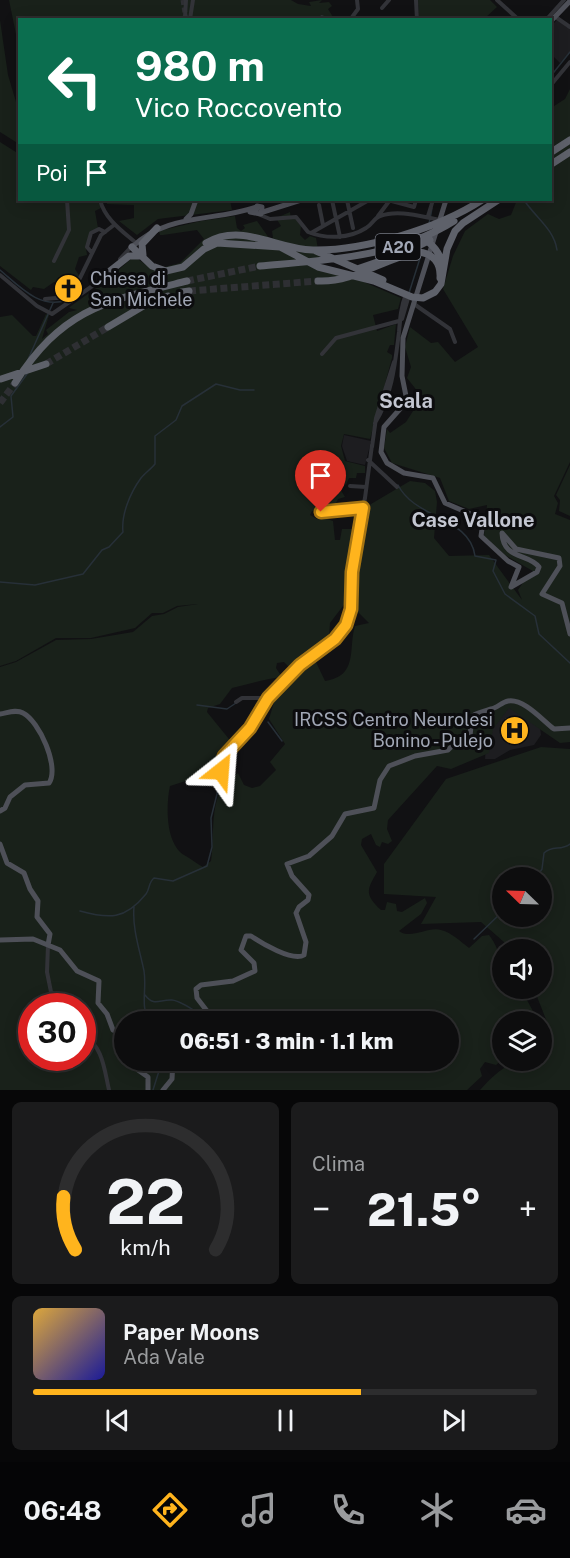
<!DOCTYPE html>
<html lang="it">
<head>
<meta charset="utf-8">
<style>
  body { margin:0; font-family:"Public Sans",sans-serif; background:#1b1b1c; color:#f1f3f6; height:100vh; display:flex; flex-direction:column; font-size:22px; white-space:nowrap }
  * { box-sizing:border-box; margin:0 }
  p { font-size:20px; color:#9a9c9e }
  .icon { flex:none; width:33px; height:33px; fill:none; stroke:currentColor; stroke-width:2; stroke-linecap:round; stroke-linejoin:round }
  .map { position:relative; height:1090px; overflow:hidden }
  .panel { display:flex; flex-direction:column; gap:12px; padding:12px; background:#070708; flex:1 }
  .panel>* { flex:none }
  .guide { position:absolute; left:18px; top:18px; width:534px; height:183px; border-radius:0px; box-shadow:0 3px 15px #0003,0 0 0 2px #2d2d2e; background:#0b6e4f; color:#fff; overflow:hidden }
  .needle { width:39px; rotate:293deg }
  .fabs { position:absolute; left:492px; top:867px; display:grid; gap:12px }
  .fabs a { display:grid; place-items:center; width:60px; height:60px; border-radius:50%; background:#0d0d0e; box-shadow:0 3px 15px #0003,0 0 0 2px #2d2d2e; font-size:30px }
  .speed { position:absolute; left:18px; top:993px; display:flex; gap:12px; font-size:30px; font-weight:700; text-align:center }
  .speed>* { display:grid; place-content:center; width:78px; height:78px; border-radius:50%; background:#0d0d0e; box-shadow:0 3px 15px #0003,0 0 0 2px #2d2d2e; line-height:1 }
  .speed .limit { border:9px solid #d22; background:#fff; color:#111 }
  .pin { position:absolute; display:grid; place-items:center; width:51px; height:51px; color:#fff; margin:-62px -26px; border-radius:50% 50% 50% 0; rotate:-45deg; box-shadow:0 0 6px #0007 }
  .pin .icon { rotate:45deg }
  .me { position:absolute; width:66px; margin:-33px; rotate:28deg; stroke-linejoin:round; filter:drop-shadow(0 0 4px #0008) }
  .turn { display:flex; align-items:center; gap:21px; height:126px; padding:0 18px; font-size:27px }
  .turn .icon { width:78px; height:78px; stroke-width:2.5 }
  .turn b { display:block; font-size:42px; line-height:51px }
  .then { display:flex; align-items:center; height:57px; padding:0 18px; background:#0003; gap:12px; font-size:22px }
  .big { font-size:45px; font-weight:800; line-height:1.1 }
  .panel .tile { flex:1; display:flex; flex-direction:column; justify-content:center; gap:9px; min-width:0; padding:0 21px; border-radius:9px; background:#1b1b1c }
  .panel .dial { align-items:center; gap:0 }
  .dial svg { height:156px; overflow:visible; fill:none; stroke:#2d2d2e; stroke-width:7; stroke-linecap:round; text-anchor:middle }
  .dial text { fill:#f1f3f6; stroke:none }
  .song { display:flex; align-items:center; gap:18px }
  .cover { width:72px; height:72px; border-radius:9px; background:linear-gradient(135deg,hsl(40 70% 55%),hsl(240 70% 35%)) }
  .played { height:6px; border-radius:3px; background:linear-gradient(90deg,#ffb41d 65%,#2d2d2e 65%) }
  .keys { display:flex; justify-content:space-around; direction:ltr }
  .heat { display:flex; justify-content:space-between; align-items:center; font-size:33px; direction:ltr }
  .panel .tiles { flex:1; display:grid; gap:12px; grid-template-columns:1fr 1fr }
  .tile:last-child { grid-column:span 2 }
  .trip { position:absolute; left:114px; top:1011px; width:345px; height:60px; border-radius:30px; background:#0d0d0e; box-shadow:0 3px 15px #0003,0 0 0 2px #2d2d2e; font-weight:800; line-height:60px; text-align:center }
  .tabs { display:flex; height:96px; justify-content:space-around; align-items:center; background:#050506; color:#9a9c9e }
  .tabs .icon { width:42px; height:42px }
  .tabs .active { color:#ffb41d }
  .tabs b { font-size:27px; color:#f1f3f6 }
  .map>svg:first-child { display:block }
  .built { fill:#1d1d20 }
  .green { fill:#19211a; fill-rule:evenodd }
  .lines { fill:none; stroke-linecap:round; stroke-linejoin:round }
  .stream { stroke:#273038; stroke-width:1.5 }
  .major-tunnel { stroke:#2e2f33; stroke-width:5; stroke-dasharray:5 2.5; stroke-linecap:butt }
  .highway-tunnel { stroke:#2e2f33; stroke-width:7; stroke-dasharray:7 3.5; stroke-linecap:butt }
  .minor { stroke:#323338; stroke-width:4 }
  .major { stroke:#4e5058; stroke-width:5 }
  .highway { stroke:#5e616a; stroke-width:7 }
  .route-casing { stroke:#a67513; stroke-width:15 }
  .route { stroke:#ffb41d; stroke-width:10 }
  .labels { text-anchor:middle; stroke-width:6; stroke-linejoin:round; paint-order:stroke }
  .shield { fill:#0c0c0e; stroke:#747883; stroke-width:1.5 }
  .shield-label { font-size:16px; font-weight:bold; fill:#a1a7b5 }
  .poi-label { font-size:18px; fill:#a1a7b5; stroke:#0c0c0e; text-anchor:start }
  .neighbourhood-label { font-size:20px; font-weight:bold; fill:#c3c6d1; stroke:#0c0c0e }
</style>
</head>
<body>
<div class="map">
<svg width="570" height="1090" viewBox="0 0 570 1090">
  <rect width="100%" height="100%" fill="#111113"/>
  <!-- built -->
  <path class="built" d="M557 20 570 29V52L560 63 551 54 550 27Z
    M344 435 371 441 365 465 347 461 342 446Z
    M509 705 540 727 541 735 534 745 510 750 495 759H485L487 733Z"/>
  <!-- green -->
  <path class="green" d="M9 0H291L298 4 311 6 309 2 322 0 319 3 329 2 332 6 328 9 333 17 330 20 326 16H311L307 20H20L19 49Z
    M418 0H490L497 7 484 19H419Z
    M0 20 8 75 19 112V144L0 132Z
    M570 89V462L554 496 558 503 555 514 570 520V742L560 743 509 708 493 729 489 753 451 769 437 766 388 820 387 829 392 841 388 844 382 842 380 847 376 845 371 834 362 839 361 845 377 872C367 890 364 894 381 910H385L387 902 396 904 397 911 402 912 425 898 427 903 421 914 399 931C411 940 428 926 441 930 452 933 460 941 469 948L482 936 489 935C502 952 502 968 502 988L521 989 534 1013 533 1021 502 1022V1060L496 1065 485 1062 480 1069 482 1076 467 1090H0V667L16 662 56 640 91 639 133 632 152 616 164 614 178 607 198 604 177 606 163 613H152L135 628 91 638H56L16 661 0 666V317L12 315 33 336H36L46 314 49 315 42 339 48 334 46 330 69 312 77 310 69 308 71 306 106 281 131 259 135 257 153 270 180 263 204 239 197 230 163 235H160L159 231 201 221 235 216 237 228 241 231 245 228 243 225 257 221 269 238H273L272 231 281 226 276 218 290 212 291 219 295 218 301 226 300 235 305 240 310 236 316 238 322 271 357 279 401 298 398 309 373 315 377 331 396 324 394 345H390L387 352 392 355V358L370 439 344 434 341 446 345 461 365 466V473H357L356 478H349L346 485 343 482 339 487 345 497 338 499 335 505 328 504 324 509 312 511 310 515 317 519 319 516 333 521 335 540H340L342 529H355L346 579V602L330 623 329 637 289 667 284 662 277 663 276 668 282 677C265 679 249 684 232 688L220 704 208 708 207 712 233 744 222 756 215 777 210 780H189L170 786C166 804 165 843 184 855 190 858 197 864 203 867L211 861C216 831 206 791 238 773L244 785 252 788 260 786 276 770 270 762 285 744 269 719 277 692 315 660 325 681C359 676 348 648 355 626L369 623 358 612 355 598 367 510 371 504 410 481 425 483 435 491 437 502 434 538 449 556 489 555 522 600 518 590 524 581 538 574 505 555 484 536 487 505 469 509 449 501 440 478 392 463 384 448 387 429 390 433 406 422 422 397 407 378 411 367 405 347 410 327 431 343 438 342 455 362 478 347 443 289 453 256 465 231 488 214 499 219 511 215 517 200H550L551 108 565 99ZM32 1006H82V1058H32ZM124 1022H448V1060H124Z
    M0 142 19 154 20 200H99L101 208 95 211 98 228 92 231 86 248 87 255 79 257 75 269 80 277 79 279 74 277 63 284 54 282 44 289 33 287 31 290 0 266Z
    M106 200H230L232 210 158 219 137 235 119 221 134 218V205L107 204Z
    M570 465V516L559 511 560 500 556 495Z
    M541 747 570 749V1090H480C501 1067 511 1060 542 1060V1032L547 1022 534 989 542 988V950L512 949 481 922 421 924 436 897 384 894V864L446 779ZM502 878H542V916H502Z"/>
  <g class="lines">
    <!-- stream -->
    <path class="stream" d="M550 77 570 52
      M524 200C535 217 554 229 557 250
      M429 224 432 208
      M0 270C19 286 40 310 67 300
      M409 293 421 255
      M26 364 53 303
      M0 427 13 417 11 396 27 374
      M398 485C415 519 470 517 475 556L496 560 493 571 505 594 535 616 539 634 570 663
      M0 582 35 585 83 574 102 550 109 547 123 532C121 515 130 493 141 478 145 473 151 469 155 464V436L176 420 182 406 216 384 240 390H254
      M197 705 227 709 236 703
      M268 722 282 741
      M231 751 254 725
      M536 878 542 869 544 853C552 845 561 851 570 844
      M134 907C132 928 140 951 144 971 147 989 140 1005 149 1022
      M80 911C109 919 125 920 146 894 150 889 148 883 154 878L173 881 207 866 212 847 211 818 223 770
      M474 939 502 912
      M145 995C154 1007 160 999 172 1000 182 1001 196 1012 204 1017
      M153 1090 159 1071 155 1060"/>
    <!-- major-tunnel -->
    <path class="major-tunnel" d="M183 0 186 20"/>
    <!-- highway-tunnel -->
    <path class="highway-tunnel" d="M187 281 260 266
      M189 291 318 281
      M46 364 108 327
      M0 403 15 383"/>
    <!-- minor -->
    <path class="minor" d="M186 0 185 17 190 19 193 0
      M416 0 417 20
      M497 0 519 20
      M382 8 389 0
      M322 17 326 20
      M557 18 570 27
      M350 20 358 9 357 0
      M546 20 564 0
      M550 86 570 62
      M100 200C105 219 121 230 136 243
      M332 200 340 237
      M347 200 353 228
      M388 200 414 207 416 200
      M319 205 323 225
      M258 214 270 219 296 217 308 232C326 239 349 239 366 228 372 225 374 218 380 216 399 209 422 217 440 220
      M378 216 390 200
      M428 216 433 200
      M311 233 369 200
      M92 253 87 247 91 233 99 229 105 232
      M120 259 131 247
      M54 261 69 230 67 200
      M0 275 37 306 52 314 101 280 111 269
      M80 278 101 235 114 225
      M66 294 67 297 82 293
      M45 299 67 297
      M414 304 450 329 455 342
      M402 319 409 295
      M322 354 336 338 399 321
      M375 423C392 396 395 364 399 332 400 319 401 306 406 294
      M372 447 376 418 394 362
      M368 460 397 487
      M350 486 366 487
      M319 512 363 508
      M351 580 358 534
      M268 698C279 689 288 677 298 667 324 644 349 639 351 599
      M236 702 242 698H267
      M221 771 223 758 258 717 269 692 298 662 341 628 348 605 350 568 365 498 372 445
      M48 945 47 972 51 992 72 1006
      M82 1034C103 1046 104 1068 109 1090"/>
    <!-- major -->
    <path class="major" d="M550 22 570 1
      M446 200 403 338 402 376 407 401 384 427 381 452 387 463 404 473 433 478 445 503 480 518 483 522 481 536 508 561 519 567 511 587 537 572 539 567C529 553 503 560 502 533L516 549 559 558 560 566 542 594 562 603 570 634
      M250 212 261 214 262 207 257 206 256 213
      M263 212 301 200
      M186 219 191 214 196 200
      M132 247C167 213 213 222 256 207
      M0 714C7 713 16 709 23 713 39 721 60 767 49 783L25 785 10 797 5 808 0 811
      M0 844 7 863 24 873 30 889 38 901 37 917 50 934 48 945
      M0 940 33 939 60 950 77 971 99 981 98 1003 107 1014 113 1030 124 1035
      M206 1022 207 1011 197 998 196 989 201 985 233 981 255 971 254 963 241 950 246 936H251C261 943 293 962 304 955L306 942 296 913 299 907 308 900 309 895 292 876 287 864 309 856 332 836 345 814 374 808 380 780 389 766 415 756 448 750 459 739 470 736C473 713 467 716 491 709 497 708 502 702 508 701 524 698 544 722 554 729L570 728
      M139 1060 138 1070 148 1077V1090
      M163 1090 172 1079 173 1060"/>
    <!-- highway -->
    <path class="highway" d="M550 153 570 140
      M550 165 570 152
      M405 236C424 234 437 246 443 264
      M206 243C242 222 275 249 313 250 364 251 439 228 482 200
      M132 247 152 266 166 271 183 267 204 249 217 243 280 247 318 267 374 281 412 297 423 298 435 292 441 284 447 249 455 231 463 223 498 200
      M316 251 383 280
      M408 251 430 240
      M143 255 142 244 157 228
      M260 266C327 260 395 258 454 221
      M357 269 392 257
      M110 271 129 256H139
      M318 281C354 283 384 258 418 252 433 253 441 263 440 278
      M182 292 189 291
      M108 327 145 305 168 296
      M1 379 46 364
      M15 383C63 308 106 301 187 281"/>
  </g>
  <g class="lines">
    <defs>
      <path id="route" d="M221 771 224 756 250 728 268 698 300 665 335 639 346 625 351 609 352 572 363 508 321 512"/>
    </defs>
    <!-- route casing -->
    <use href="#route" class="route-casing"/>
    <!-- route -->
    <use href="#route" class="route"/>
  </g>
  <!-- icons -->
  <defs>
    <symbol id="church-disc" viewBox="-11 -11 22 22"><circle r="9.5" fill="#ffb41d" stroke="#0c0c0e"/><path d="M-1.2-6h2.4v3.5h3.3v2.4h-3.3V6h-2.4V-.1h-3.3v-2.4h3.3Z" fill="#111"/></symbol>
    <symbol id="hospital-disc" viewBox="-11 -11 22 22"><circle r="9.5" fill="#ffb41d" stroke="#0c0c0e"/><path d="M-5-5h3v3.5h4V-5h3V5h-3V1.5h-4V5h-3Z" fill="#111"/></symbol>
  </defs>
  <g fill-rule="evenodd">
    <use href="#church-disc" x="52" y="272" width="33" height="33"/>
    <use href="#hospital-disc" x="498" y="714" width="33" height="33"/>
  </g>
  <g class="labels">
    <!-- shield labels -->
    <rect class="shield" x="375.5" y="234" width="45" height="26" rx="4.5"/>
    <g class="shield-label">
      <text x="398" y="253">A20</text>
    </g>
    <!-- poi labels -->
    <g class="poi-label">
      <text x="90" y="285">Chiesa di<tspan x="90" dy="21">San Michele</tspan></text>
      <text x="493" y="726" text-anchor="end">IRCSS Centro Neurolesi<tspan x="493" dy="21">Bonino - Pulejo</tspan></text>
    </g>
    <!-- neighbourhood labels -->
    <g class="neighbourhood-label">
      <text x="406" y="408">Scala</text>
      <text x="473" y="527">Case Vallone</text>
    </g>
  </g>
</svg>
<div class="fabs">
<a><svg class="needle" viewBox="-14 -14 28 28"><path d="M0-13l5 13h-10z" fill="#e53935"/><path d="M0 13l5-13h-10z" fill="#9a9c9e"/></svg></a>
<a><svg class="icon" aria-label="sound" viewBox="0 0 24 24"><path d="M4 9h4l5-4v14l-5-4H4zM17 9q2 3 0 6"/></svg></a>
<a><svg class="icon" aria-label="layers" viewBox="0 0 24 24"><path d="M12 4l9 5-9 5-9-5zM3 14l9 5 9-5"/></svg></a>
</div>
<div class="speed"><div class="limit">30</div></div>
<div class="pin" style="left:321px;top:512px;background:#d93025"><svg class="icon" aria-label="arrive" viewBox="0 0 24 24"><path d="M6 21V4h12l-3 4 3 4H6"/></svg></div>
<svg class="me" style="left:221px;top:771px" viewBox="-20 -20 40 40"><path d="M0-17L14 15 0 8-14 15z" fill="#ffb41d" stroke="#fff" stroke-width="4"/></svg>
<div class="trip">06:51 · 3 min · 1.1 km</div>
<div class="guide">
<div class="turn"><svg class="icon" aria-label="left" viewBox="0 0 24 24"><path d="M17 20v-9H6M10 6l-5 5 5 5"/></svg><div><b>980 m</b>Vico Roccovento</div></div>
<div class="then">Poi<svg class="icon" aria-label="arrive" viewBox="0 0 24 24"><path d="M6 21V4h12l-3 4 3 4H6"/></svg></div>
</div>
</div>
<section class="panel">
<div class="tiles">
<div class="tile dial"><svg viewBox="0 0 100 80">
<path d="M14 69A42 42 0 1 1 86 69"/>
<path d="M14 69A42 42 0 0 1 8 42" stroke="#ffb41d"/>
<text x="50" y="56" font-size="32" font-weight="700">22</text>
<text x="50" y="72" font-size="11">km/h</text>
</svg></div>
<div class="tile"><p>Clima</p>
<div class="heat"><a>−</a><b class="big">21.5°</b><a>+</a></div>
</div>
<div class="tile">
<div class="song"><i class="cover"></i><div><b>Paper Moons</b><p>Ada Vale</p></div></div>
<div class="played"></div>
<div class="keys"><svg class="icon" aria-label="previous" viewBox="0 0 24 24"><path d="M18 5L8 12l10 7zM5 5v14"/></svg><svg class="icon" aria-label="pause" viewBox="0 0 24 24"><path d="M8 5v14M16 5v14"/></svg><svg class="icon" aria-label="next" viewBox="0 0 24 24"><path d="M6 5l10 7-10 7zM19 5v14"/></svg></div>
</div>
</div>
</section>
<nav class="tabs">
<b>06:48</b>
<svg class="icon active" aria-label="directions" viewBox="0 0 24 24"><path d="M12 3l9 9-9 9-9-9zM9 14v-3h6M13 9l2 2-2 2"/></svg>
<svg class="icon" aria-label="music" viewBox="0 0 24 24"><path d="M9 18V5l10-2v13"/><circle cx="6" cy="18" r="3"/><circle cx="16" cy="16" r="3"/></svg>
<svg class="icon" aria-label="phone" viewBox="0 0 24 24"><path d="M5 4h4l2 5-3 2q2 4 5 5l2-3 5 2v4C11 20 4 13 5 4z"/></svg>
<svg class="icon" aria-label="climate" viewBox="0 0 24 24"><path d="M12 3v18M4 7l16 10M4 17L20 7"/></svg>
<svg class="icon" aria-label="car" viewBox="0 0 24 24"><path d="M5 17H2v-5l4-1 3-4h7l3 4 3 1v5h-3M9 17h6M6 11h13"/><circle cx="7" cy="17" r="2"/><circle cx="17" cy="17" r="2"/></svg>
</nav>
</body>
</html>
